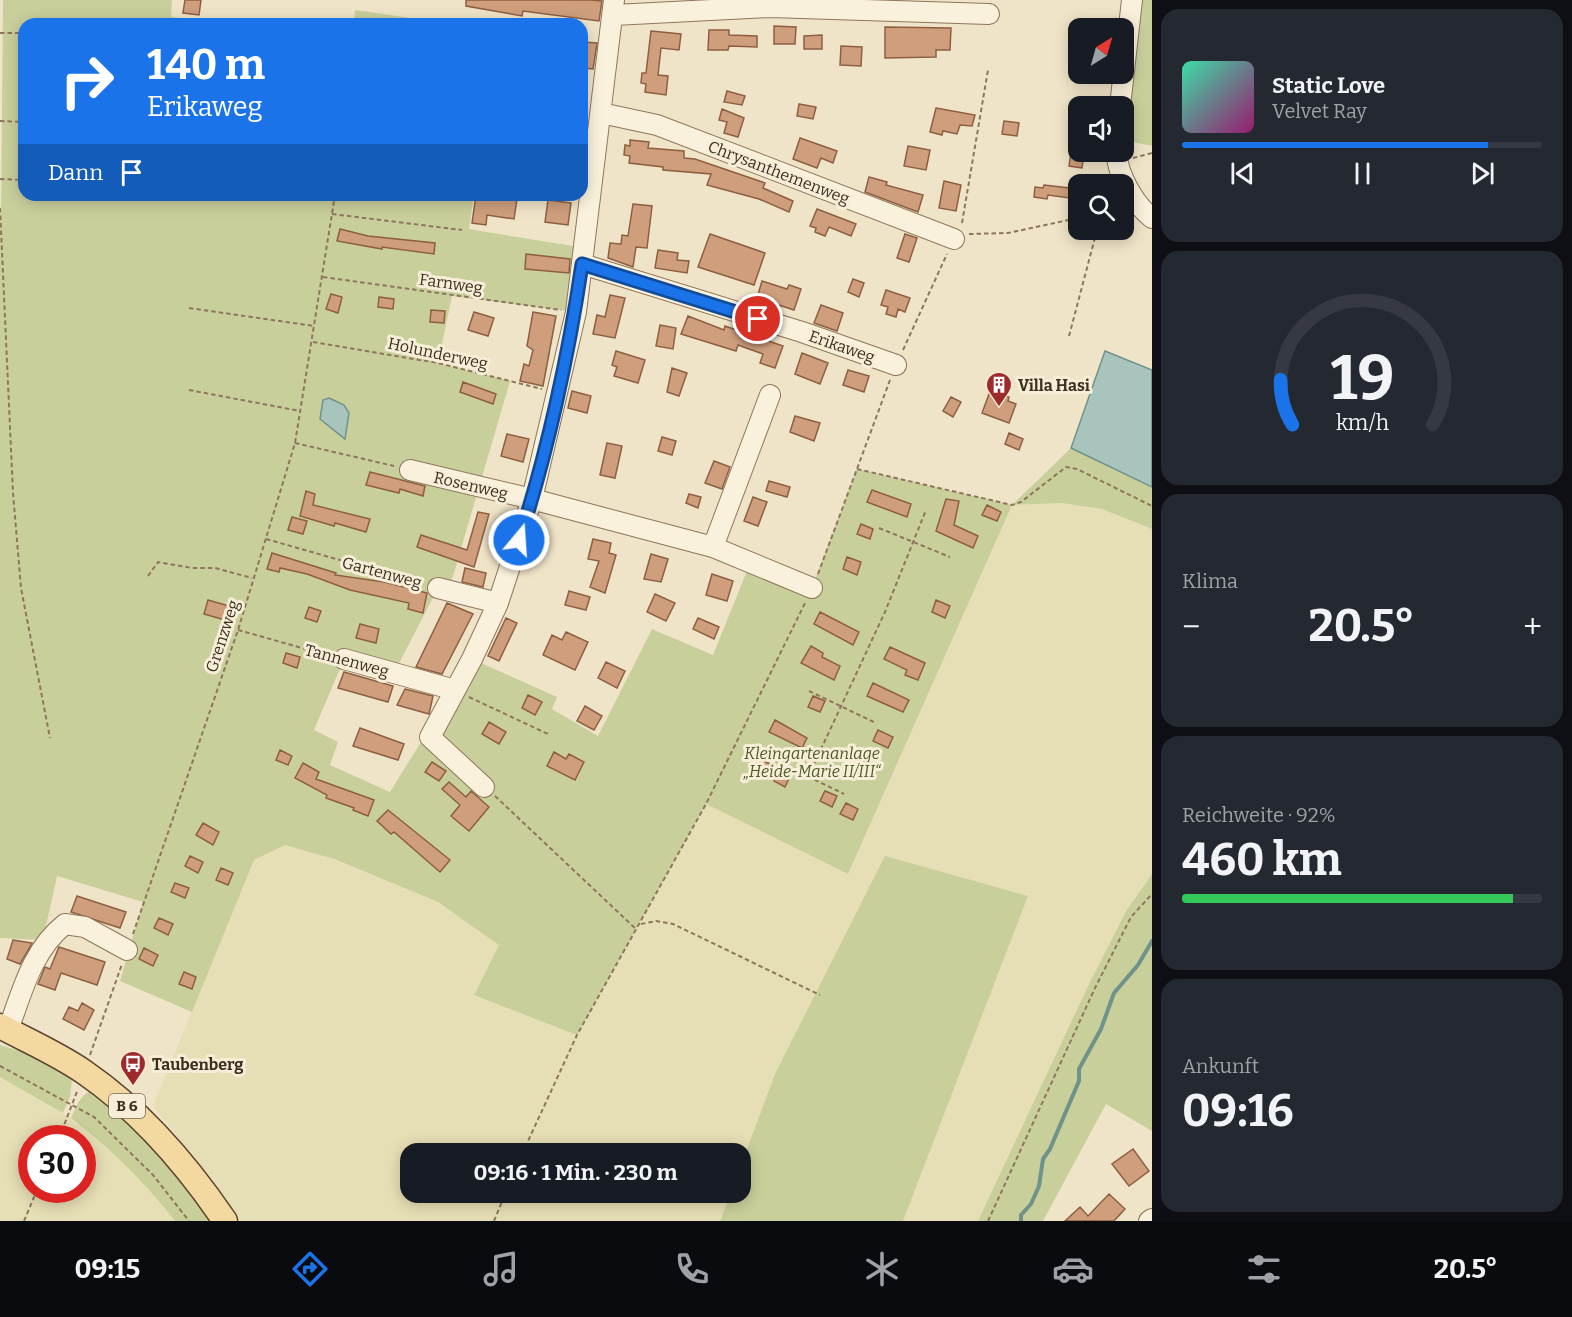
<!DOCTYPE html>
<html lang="de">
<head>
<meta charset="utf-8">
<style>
  body { margin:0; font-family:Bitter,serif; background:#242831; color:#f1f3f6; height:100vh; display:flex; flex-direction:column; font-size:22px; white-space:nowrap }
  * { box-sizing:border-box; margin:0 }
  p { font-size:20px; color:#9ea1a6 }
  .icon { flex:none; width:33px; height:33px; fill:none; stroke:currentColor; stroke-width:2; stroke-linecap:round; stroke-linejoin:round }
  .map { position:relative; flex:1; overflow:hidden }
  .side { display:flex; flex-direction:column; gap:9px; padding:9px; background:#0d0f14; width:420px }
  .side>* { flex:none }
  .hud { position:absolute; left:18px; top:18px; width:570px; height:183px; border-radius:18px; box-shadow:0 3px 15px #0003; background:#1a73e8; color:#fff; overflow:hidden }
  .needle { width:39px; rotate:37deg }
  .fabs { position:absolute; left:1068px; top:18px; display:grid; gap:12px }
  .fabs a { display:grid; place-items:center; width:66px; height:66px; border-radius:12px; background:#171b24; box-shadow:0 3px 15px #0003; font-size:30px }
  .speed { position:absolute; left:18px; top:1125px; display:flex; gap:12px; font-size:30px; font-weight:700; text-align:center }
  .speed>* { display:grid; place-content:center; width:78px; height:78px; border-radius:50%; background:#171b24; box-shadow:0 3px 15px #0003; line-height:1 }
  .speed .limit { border:9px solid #d22; background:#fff; color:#111 }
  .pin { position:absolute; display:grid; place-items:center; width:51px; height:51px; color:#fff; margin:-26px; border:3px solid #fff; border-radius:50%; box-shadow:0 2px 6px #0007 }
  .me { position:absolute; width:66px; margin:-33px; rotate:18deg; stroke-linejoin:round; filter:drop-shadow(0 0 4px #0008) }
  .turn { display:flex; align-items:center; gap:21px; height:126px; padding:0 30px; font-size:27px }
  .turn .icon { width:78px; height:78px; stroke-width:2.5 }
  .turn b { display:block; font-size:42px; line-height:51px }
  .then { display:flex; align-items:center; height:57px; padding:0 30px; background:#0003; gap:12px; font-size:22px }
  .big { font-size:45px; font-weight:700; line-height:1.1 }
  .side .tile { flex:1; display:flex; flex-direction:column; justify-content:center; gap:9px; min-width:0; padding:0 21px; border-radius:18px; background:#242831 }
  .side .dial { align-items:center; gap:0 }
  .dial svg { height:156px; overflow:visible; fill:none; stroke:#363941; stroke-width:7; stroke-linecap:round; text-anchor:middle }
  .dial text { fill:#f1f3f6; stroke:none }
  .song { display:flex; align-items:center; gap:18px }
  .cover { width:72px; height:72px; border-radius:9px; background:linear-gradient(135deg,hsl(160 70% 55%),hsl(320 70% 35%)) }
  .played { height:6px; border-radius:3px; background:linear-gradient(90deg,#1a73e8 85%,#363941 85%) }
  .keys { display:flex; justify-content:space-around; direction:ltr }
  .heat { display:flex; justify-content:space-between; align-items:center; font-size:33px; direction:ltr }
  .charge { height:9px; border-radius:4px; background:linear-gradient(90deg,#34c759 92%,#363941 0) }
  .trip { position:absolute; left:400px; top:1143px; width:351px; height:60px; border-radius:18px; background:#171b24; box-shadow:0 3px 15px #0003; font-weight:700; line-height:60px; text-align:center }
  .tab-bar { display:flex; height:96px; justify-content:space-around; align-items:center; background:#090b0e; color:#9ea1a6 }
  .tab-bar .icon { width:42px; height:42px }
  .tab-bar .selected { color:#1a73e8 }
  .tab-bar b { font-size:27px; color:#f1f3f6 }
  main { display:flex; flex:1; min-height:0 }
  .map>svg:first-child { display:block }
  .farmland { fill:#e6deb5; fill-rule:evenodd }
  .green { fill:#c9cf9b }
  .water { fill:#a9c4bc; stroke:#6f938a; stroke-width:1.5 }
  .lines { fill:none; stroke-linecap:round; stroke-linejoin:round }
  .stream { stroke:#6f938a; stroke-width:4 }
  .building { fill:#cf9f7d; stroke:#8d5f41; stroke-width:1.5 }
  .minor-casing { stroke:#8d765c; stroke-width:22 }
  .major-casing { stroke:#5b4430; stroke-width:27 }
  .path { stroke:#8d765c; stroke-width:2; stroke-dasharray:4.5 3; stroke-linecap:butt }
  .minor { stroke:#faf1dc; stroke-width:20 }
  .major { stroke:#f3d9a0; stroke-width:24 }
  .route-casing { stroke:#114b97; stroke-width:15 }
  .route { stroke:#1a73e8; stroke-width:10 }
  .labels { text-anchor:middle; stroke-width:6; stroke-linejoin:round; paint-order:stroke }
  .shield { fill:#f7eed8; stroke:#756857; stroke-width:1.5 }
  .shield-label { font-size:15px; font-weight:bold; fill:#3d2e20 }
  .street-label { font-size:16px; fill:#3d2e20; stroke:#f7eed8 }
  .poi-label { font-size:16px; font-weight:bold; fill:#3d2e20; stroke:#f7eed8; text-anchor:start }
  .park-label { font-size:16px; font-style:italic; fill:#4d5a26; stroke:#f7eed8 }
</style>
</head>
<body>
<main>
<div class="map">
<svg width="1152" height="1221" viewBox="0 0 1152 1221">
  <rect width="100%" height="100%" fill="#f0e4c8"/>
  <!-- farmland -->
  <path class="farmland" d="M1062 503 1103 509 1152 529V874L1126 911 1089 984 978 1221H903L1028 896 775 1074 741 1165V1154H411V1192L731 1193 720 1221H241L212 1179 153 1106 254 860 285 845 310 850 438 902 500 945 474 994 706 804 848 874 1012 505Z
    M0 1077 63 1113 112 1149 146 1185 175 1221H0ZM32 1138H82V1190H32Z"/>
  <!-- green -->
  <path class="green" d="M3 0H172L171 17 259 24H24V195H474L469 229 585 248 576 312 452 296 438 363 510 381 449 590 438 588 394 673 344 659 314 730 338 742 330 765 390 792 421 742 430 737 472 659 557 697 552 709 598 736 652 629 713 655 751 561 812 587 857 469 1012 505 1071 448 1152 487V529L1102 509 1062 503 1012 505 848 874 706 804 577 1035 474 995 499 945 438 902 334 859 285 845 254 860 192 1012 120 981 143 902 57 876 43 940 0 938V202L1 221Z
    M1134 0H1152V146L1124 140V106Z
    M355 10 452 24H354Z
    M885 856 1028 896 903 1221H720L731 1193 741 1192V1165L775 1074Z
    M1152 874V1131L1106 1104 1043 1221H978L1089 984 1126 911Z
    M0 1045 26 1053 72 1080 70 1097 63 1113 0 1077Z
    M92 1090 136 1126 217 1221H175C142 1179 113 1151 71 1118 76 1107 80 1095 92 1090Z"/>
  <!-- water -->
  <path class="water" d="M1105 351 1152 370V487L1071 448Z
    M329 398 344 405 349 413 345 439 320 419 323 400Z"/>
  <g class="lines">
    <!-- stream -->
    <path class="stream" d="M1021 1221V1215L1031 1204 1039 1186 1043 1159 1050 1149 1079 1081V1069L1101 1029 1114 993 1138 965 1152 941"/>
  </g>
  <!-- building -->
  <path class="building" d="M185 0H201L199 15 183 13Z
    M466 0H591L602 1 599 21 523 11 522 16 466 6Z
    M774 26 796 27 795 44H774Z
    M885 27 951 28 950 50H936V57L885 58Z
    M709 30H729V35L757 36V47L729 46 728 50H708Z
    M651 31 681 34 679 50 661 48 658 75 668 76 666 95 645 92 646 84 641 83 642 73H646Z
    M822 35V49H804V36Z
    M583 42 597 43 593 69 582 68Z
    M841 46 862 47 861 66 840 65Z
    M727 91 745 96 742 105 724 102Z
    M799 104 816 107 813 119 797 116Z
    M936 108 975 115 972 126 960 125 957 134 943 131 942 135 930 132Z
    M722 109 744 118 738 137 724 133 727 122 719 120Z
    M1004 121 1019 123 1017 136 1002 134Z
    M800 138 837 151 833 163 821 158 817 168 793 159Z
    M630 140 649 142 648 148 684 151V158L695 159 765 183 763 188 793 201 789 212 759 199 707 185 711 174 663 170V167L629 163 630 156 624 155 625 145 630 146Z
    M908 146 930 150 926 170 904 166Z
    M1071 152 1084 154 1082 168 1069 166Z
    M869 177 887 182 886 185 923 195 918 212 865 192Z
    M944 181 961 185 956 211 939 208Z
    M1044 185 1078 189 1077 199 1048 195 1047 199 1034 197 1035 187 1043 188Z
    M476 195 517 199 514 219 487 215 486 225 472 223Z
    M548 200 571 203 568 225 545 222Z
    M633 204 652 206 647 248 636 247 633 267 608 258 610 243 621 244 622 235 628 236Z
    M817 209 856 224 851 236 829 227 825 236 815 232 816 228 810 226Z
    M340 229 368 236 435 243 434 254 382 247V249L337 241Z
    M710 234 765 253 754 285 698 267Z
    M905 234 917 238 909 262 897 258Z
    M658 250 678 253 677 260 689 261 687 273 655 268Z
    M526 254 570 259 569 273 525 269Z
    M853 279 864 283 859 297 848 292Z
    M762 281 787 289 789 285 801 289 794 310 757 298Z
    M886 290 910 298 905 312 898 309 896 317 886 314 888 307 881 305Z
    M331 294 342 297 338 313 326 309Z
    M610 295 625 298 615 338 593 334 597 315 605 317Z
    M379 297 394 299 393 309 378 307Z
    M821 305 843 313 837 331 814 323Z
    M431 310 445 311 444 323 430 322Z
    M474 312 494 318 488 336 468 330Z
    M533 312 556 316 543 386 520 381 524 364 529 366 533 350 527 346Z
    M688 316 724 330 725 326 783 346 775 368 760 363 763 354 738 345 736 351 681 334Z
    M660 325 676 328 673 349 656 346Z
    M616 351 645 360 638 383 614 376 617 367 612 365Z
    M802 353 828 363 820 384 795 374Z
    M672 368 687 373 679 396 667 392Z
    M848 370 869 376 864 392 843 385Z
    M463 382 496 394 493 404 460 392Z
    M572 391 591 396 587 413 568 408Z
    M989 394 1009 397 1008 401 1016 404 1009 423 982 413Z
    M951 397 961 402 953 417 943 411Z
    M795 416 820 423 814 441 790 432Z
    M1009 433 1023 439 1019 450 1005 444Z
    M507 434 529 439 523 462 501 456Z
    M662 437 676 441 672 455 658 451Z
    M607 443 622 446 615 478 600 475Z
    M714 461 730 467 722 489 705 483Z
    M370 472 425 486 423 496 400 489 399 493 366 485Z
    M769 481 790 487 787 497 766 491Z
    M872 490 911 504 907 517 867 502Z
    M306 491 315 494 313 505 370 519 366 532 335 523 334 526 300 516Z
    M689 494 701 497 698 508 686 503Z
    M753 497 767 502 758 526 744 521Z
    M946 499 959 501 954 525 978 536 973 548 936 531Z
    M987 505 1001 512 997 521 982 515Z
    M478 512 489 514 474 567 417 547 421 535 467 550Z
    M292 517 307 521 303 534 288 530Z
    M861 524 873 529 870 539 857 534Z
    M593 539 611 543 609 553 616 555 605 593 590 587 599 561 588 559Z
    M272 553 336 573 335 575 384 582 427 593 423 613 408 609 409 603 350 590 307 574 280 568 279 572 267 569Z
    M651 554 668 559 661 582 644 579Z
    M847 557 861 562 857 575 843 569Z
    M465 568 486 573 483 587 462 582Z
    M712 574 733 581 727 601 706 595Z
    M569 591 590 597 586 610 565 605Z
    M655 594 675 603 666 621 647 612Z
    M208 600 229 606 225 620 204 614Z
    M936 600 950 606 945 618 932 612Z
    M447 603 473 614 442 674 416 667Z
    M309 607 321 611 317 622 305 618Z
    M820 612 859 632 853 645 814 624Z
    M506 618 517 623 499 661 488 656Z
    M698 618 719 627 714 639 693 629Z
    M360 624 379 629 376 643 356 638Z
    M566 632 588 642 575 670 543 655 552 635 562 640Z
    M811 646 823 653 822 657 840 666 834 680 801 663Z
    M890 647 925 663 918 680 905 675 907 670 884 659Z
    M286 653 300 657 297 668 283 663Z
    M606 662 625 671 617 688 598 678Z
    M344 672 393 686 388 702 338 688Z
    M873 683 909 700 903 712 867 696Z
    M405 689 433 696 429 714 397 705Z
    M528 695 542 702 535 715 522 708Z
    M813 696 825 701 820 712 808 707Z
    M585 706 602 716 594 730 577 721Z
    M775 720 807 738 802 748 769 732Z
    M489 722 506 732 499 744 482 734Z
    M360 728 404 744 398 760 353 746Z
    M878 730 893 737 888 748 873 741Z
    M280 750 292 756 288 765 276 760Z
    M554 752 566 759 569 754 584 762 575 780 547 766Z
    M759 758 770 764 765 774 753 768Z
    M432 762 446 771 439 781 425 772Z
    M303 763 319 772 316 779 374 800 368 816 353 810 354 808 326 798 327 795 295 778Z
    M779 770 790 776 785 787 774 781Z
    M449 782 466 797 471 791 489 807 469 831 451 816 460 805 442 789Z
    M825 791 837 796 832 807 820 801Z
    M846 803 858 809 853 820 840 814Z
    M388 810 450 860 440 872 394 832 391 834 377 821Z
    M203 823 219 832 213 845 196 835Z
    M190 856 203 862 198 873 185 866Z
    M221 868 233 873 228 885 216 880Z
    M175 883 189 888 185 898 171 892Z
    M77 896 126 912 120 928 71 912Z
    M159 918 173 924 168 935 154 928Z
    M13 940 32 943 20 964 7 959Z
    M59 947 105 962 97 985 61 973 55 990 38 984 45 967 50 969Z
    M144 948 158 955 153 966 139 959Z
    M184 972 196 977 192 989 179 984Z
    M82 1003 94 1010 84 1030 63 1019 69 1007 78 1011Z
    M1133 1149 1149 1171 1129 1186 1112 1164Z
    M1109 1194 1125 1209 1114 1221H1065L1080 1207 1088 1216Z"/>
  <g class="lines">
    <defs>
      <path id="minor" d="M614 15 770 7 989 14
        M1120 106 1132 0
        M601 113 657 125 954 239
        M1117 152C1116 173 1135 205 1152 218
        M582 264 802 332 896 365
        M410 470 532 499 713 547 812 588
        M713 547 770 395
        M438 588 498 603
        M344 659 455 690
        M484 787 430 737 472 659 498 603 532 499 576 312 614 0
        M8 1030C22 992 32 950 65 924L85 927 127 950
        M1149 1221 1152 1219"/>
      <path id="major" d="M0 1026C28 1041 58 1054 84 1072 141 1111 187 1165 225 1221"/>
    </defs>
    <!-- minor casing -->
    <use href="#minor" class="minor-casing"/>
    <!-- major casing -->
    <use href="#major" class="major-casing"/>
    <!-- path -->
    <path class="path" d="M0 33H24
      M0 121 24 122
      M1133 158 1152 153
      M0 179 24 180
      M0 208 13 493 21 588 50 738
      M332 214 462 230
      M962 223 988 70
      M969 234 1008 233 1078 218
      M323 277 561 310
      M189 308 314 326
      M1069 336 1097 230
      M313 342 438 363 542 389
      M903 350 947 254
      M189 390 300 411
      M295 443 394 466
      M857 469 1012 505 1021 502 1066 467 1077 469 1152 506
      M879 528 950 557
      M266 539 424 584
      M818 574 890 380
      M148 576 158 562 192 568H215L252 578
      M238 630 327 655
      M809 691 876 723
      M469 697 550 735
      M774 760 844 794
      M808 777 885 612 926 510
      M495 796 637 930
      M641 924 656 921 673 924 820 995
      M133 934 238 630 295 443 335 195
      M90 1055 122 964
      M0 1066 94 1117 153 1175 189 1221
      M59 1138 78 1089
      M522 1154 577 1035 706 804 806 601
      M24 1221 37 1190
      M494 1221 506 1192
      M988 1221 1095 988 1131 917 1152 894"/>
    <!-- minor -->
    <use href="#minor" class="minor"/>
    <!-- major -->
    <use href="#major" class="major"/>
  </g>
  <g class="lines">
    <defs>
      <path id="route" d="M519 540C547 455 569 353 582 264L758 319"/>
    </defs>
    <!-- route casing -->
    <use href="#route" class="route-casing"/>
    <!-- route -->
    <use href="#route" class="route"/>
  </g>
  <!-- icons -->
  <defs>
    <symbol id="building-pin" viewBox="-11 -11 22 30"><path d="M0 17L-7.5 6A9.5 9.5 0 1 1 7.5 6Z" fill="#9e2a2b" stroke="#f7eed8"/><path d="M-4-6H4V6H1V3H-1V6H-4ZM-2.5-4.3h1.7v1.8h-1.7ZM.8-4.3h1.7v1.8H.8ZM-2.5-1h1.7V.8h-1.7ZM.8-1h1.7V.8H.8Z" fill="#fff"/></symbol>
    <symbol id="bus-pin" viewBox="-11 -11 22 30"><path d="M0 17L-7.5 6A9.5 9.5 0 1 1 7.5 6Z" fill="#9e2a2b" stroke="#f7eed8"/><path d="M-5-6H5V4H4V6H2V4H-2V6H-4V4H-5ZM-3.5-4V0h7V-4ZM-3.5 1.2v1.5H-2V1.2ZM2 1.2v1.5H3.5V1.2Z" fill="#fff"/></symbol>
  </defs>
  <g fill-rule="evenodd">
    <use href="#building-pin" x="984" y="370" width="30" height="40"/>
    <use href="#bus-pin" x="118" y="1049" width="30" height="40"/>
  </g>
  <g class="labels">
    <!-- shield labels -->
    <rect class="shield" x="109" y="1094" width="36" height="24" rx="4.5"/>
    <g class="shield-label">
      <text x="127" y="1111">B 6</text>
    </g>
    <!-- street labels -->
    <g class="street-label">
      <text transform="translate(779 172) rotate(21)" y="6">Chrysanthemenweg</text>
      <text transform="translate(451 283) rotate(8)" y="6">Farnweg</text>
      <text transform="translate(842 346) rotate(19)" y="6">Erikaweg</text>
      <text transform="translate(438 353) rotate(12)" y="6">Holunderweg</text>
      <text transform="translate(471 485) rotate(13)" y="6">Rosenweg</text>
      <text transform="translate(382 572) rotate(15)" y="6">Gartenweg</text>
      <text transform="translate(222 636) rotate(-72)" y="6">Grenzweg</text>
      <text transform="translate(347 660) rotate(15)" y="6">Tannenweg</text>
    </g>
    <!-- poi labels -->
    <g class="poi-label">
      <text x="1018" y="391">Villa Hasi</text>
      <text x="152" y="1070">Taubenberg</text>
    </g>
    <!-- park labels -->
    <g class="park-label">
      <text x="812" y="759">Kleingartenanlage<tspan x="812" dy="18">„Heide-Marie II/III“</tspan></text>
    </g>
  </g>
</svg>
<div class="fabs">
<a><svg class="needle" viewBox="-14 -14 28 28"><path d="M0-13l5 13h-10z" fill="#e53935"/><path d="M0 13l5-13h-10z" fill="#9ea1a6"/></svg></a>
<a><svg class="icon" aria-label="sound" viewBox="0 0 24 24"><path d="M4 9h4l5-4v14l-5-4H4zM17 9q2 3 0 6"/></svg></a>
<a><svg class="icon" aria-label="search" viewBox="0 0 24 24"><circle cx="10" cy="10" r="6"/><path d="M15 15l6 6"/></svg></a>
</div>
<div class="speed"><div class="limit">30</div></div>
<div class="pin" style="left:758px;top:319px;background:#d93025"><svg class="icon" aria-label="arrive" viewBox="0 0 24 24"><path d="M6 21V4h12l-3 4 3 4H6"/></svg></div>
<svg class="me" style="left:519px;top:540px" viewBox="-20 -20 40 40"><circle r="17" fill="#1a73e8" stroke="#fff" stroke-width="3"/><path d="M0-11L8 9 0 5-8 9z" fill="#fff"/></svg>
<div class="trip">09:16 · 1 Min. · 230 m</div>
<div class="hud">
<div class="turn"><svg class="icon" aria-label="right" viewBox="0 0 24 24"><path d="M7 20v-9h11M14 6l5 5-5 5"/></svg><div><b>140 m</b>Erikaweg</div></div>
<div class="then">Dann<svg class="icon" aria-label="arrive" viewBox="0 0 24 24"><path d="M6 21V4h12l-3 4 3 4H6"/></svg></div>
</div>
</div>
<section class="side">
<div class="tile">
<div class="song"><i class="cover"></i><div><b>Static Love</b><p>Velvet Ray</p></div></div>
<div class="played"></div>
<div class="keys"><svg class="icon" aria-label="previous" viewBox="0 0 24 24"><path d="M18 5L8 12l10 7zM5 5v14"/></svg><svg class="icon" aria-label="pause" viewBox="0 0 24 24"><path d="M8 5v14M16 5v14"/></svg><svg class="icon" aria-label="next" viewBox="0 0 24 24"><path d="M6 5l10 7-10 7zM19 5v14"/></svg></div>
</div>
<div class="tile dial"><svg viewBox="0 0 100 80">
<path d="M14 69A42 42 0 1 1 86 69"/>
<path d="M14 69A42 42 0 0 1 8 46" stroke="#1a73e8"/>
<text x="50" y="56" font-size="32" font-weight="700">19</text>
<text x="50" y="72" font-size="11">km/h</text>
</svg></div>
<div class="tile"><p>Klima</p>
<div class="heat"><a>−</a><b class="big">20.5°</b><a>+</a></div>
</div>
<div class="tile"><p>Reichweite · 92%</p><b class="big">460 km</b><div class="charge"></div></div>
<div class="tile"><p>Ankunft</p><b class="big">09:16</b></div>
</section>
</main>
<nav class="tab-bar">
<b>09:15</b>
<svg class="icon selected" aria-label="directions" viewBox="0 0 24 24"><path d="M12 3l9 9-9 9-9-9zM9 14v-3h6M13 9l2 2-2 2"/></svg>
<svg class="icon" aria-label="music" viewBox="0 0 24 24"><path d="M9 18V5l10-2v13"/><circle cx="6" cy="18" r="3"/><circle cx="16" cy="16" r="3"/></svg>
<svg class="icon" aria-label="phone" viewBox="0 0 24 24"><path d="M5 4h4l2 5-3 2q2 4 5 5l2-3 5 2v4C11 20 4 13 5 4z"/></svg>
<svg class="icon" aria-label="climate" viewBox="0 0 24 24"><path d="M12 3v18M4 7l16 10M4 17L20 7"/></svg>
<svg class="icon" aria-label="car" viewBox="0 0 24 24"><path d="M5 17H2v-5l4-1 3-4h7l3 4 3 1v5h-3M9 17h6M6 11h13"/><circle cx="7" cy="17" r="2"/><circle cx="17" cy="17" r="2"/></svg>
<svg class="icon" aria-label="filters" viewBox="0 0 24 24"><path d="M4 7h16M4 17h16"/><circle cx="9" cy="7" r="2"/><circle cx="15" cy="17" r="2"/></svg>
<b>20.5°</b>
</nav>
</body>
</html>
